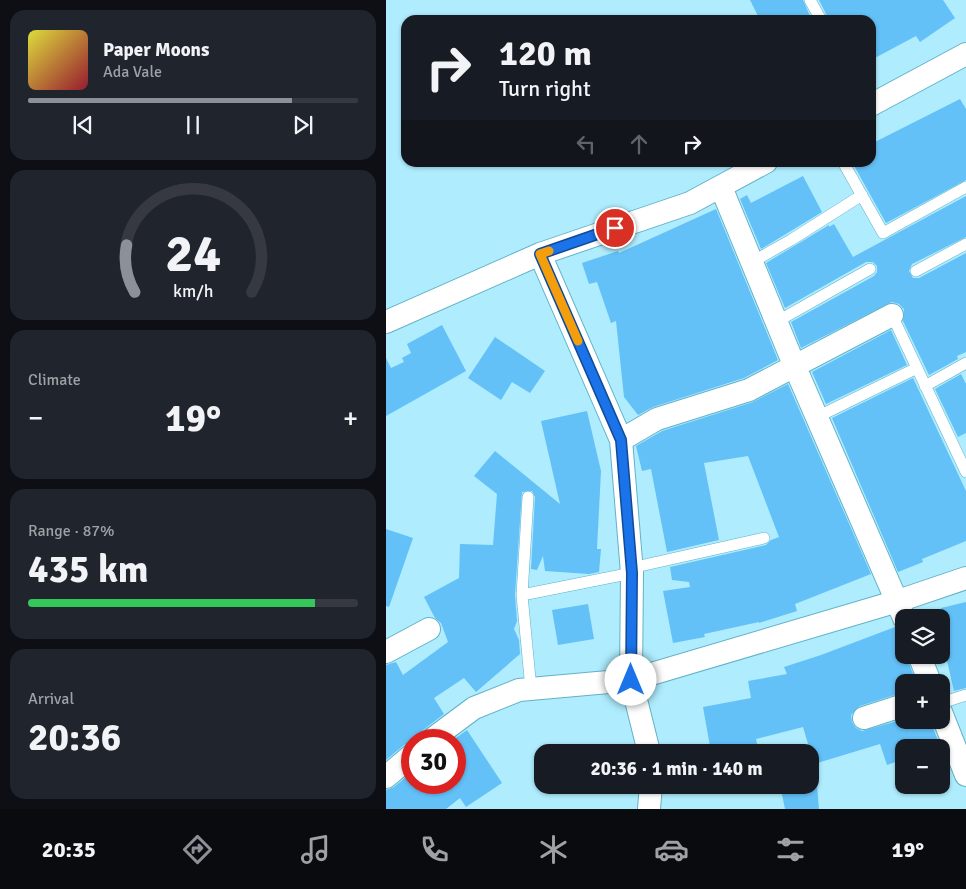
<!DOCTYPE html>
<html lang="en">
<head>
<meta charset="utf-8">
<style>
  body { margin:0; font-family:Signika,sans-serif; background:#20242c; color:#f1f3f6; height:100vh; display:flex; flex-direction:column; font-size:19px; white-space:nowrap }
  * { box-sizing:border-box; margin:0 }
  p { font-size:16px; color:#9ea1a6 }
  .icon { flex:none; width:28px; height:28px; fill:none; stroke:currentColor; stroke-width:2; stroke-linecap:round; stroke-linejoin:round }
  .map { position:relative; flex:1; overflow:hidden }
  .details { display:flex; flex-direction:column; gap:10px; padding:10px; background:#0d0f14; width:386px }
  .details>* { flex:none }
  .guide { position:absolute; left:15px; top:15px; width:475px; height:152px; border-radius:15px; box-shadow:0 1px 4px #0004; background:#171b24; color:#f1f3f6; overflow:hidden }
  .controls { position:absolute; left:509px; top:609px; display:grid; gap:10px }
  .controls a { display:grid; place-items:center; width:55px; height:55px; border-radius:10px; background:#171b24; box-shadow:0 1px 4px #0004; font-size:25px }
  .speed { position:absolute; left:15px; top:729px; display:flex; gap:10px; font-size:25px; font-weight:700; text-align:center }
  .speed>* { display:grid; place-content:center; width:65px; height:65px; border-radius:50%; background:#171b24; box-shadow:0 1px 4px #0004; line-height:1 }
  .speed .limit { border:8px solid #d22; background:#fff; color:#111 }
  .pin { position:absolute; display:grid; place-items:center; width:42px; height:42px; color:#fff; margin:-21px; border:2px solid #fff; border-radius:50%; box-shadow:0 1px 5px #0007 }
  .me { position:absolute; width:55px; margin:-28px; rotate:0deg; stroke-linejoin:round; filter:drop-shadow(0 0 4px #0008) }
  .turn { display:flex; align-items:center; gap:18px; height:105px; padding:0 15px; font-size:22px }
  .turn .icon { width:65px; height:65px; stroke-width:2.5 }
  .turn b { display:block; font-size:35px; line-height:42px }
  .lanes { display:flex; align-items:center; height:48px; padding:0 15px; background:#0003; justify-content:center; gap:25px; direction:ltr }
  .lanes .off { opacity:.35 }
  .big { font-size:38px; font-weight:700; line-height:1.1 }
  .details .widget { flex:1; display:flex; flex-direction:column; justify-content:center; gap:8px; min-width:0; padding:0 18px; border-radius:15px; background:#20242c }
  .details .dial { align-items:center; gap:0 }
  .dial svg { height:130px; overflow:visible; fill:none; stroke:#363941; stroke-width:7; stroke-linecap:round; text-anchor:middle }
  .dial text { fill:#f1f3f6; stroke:none }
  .song { display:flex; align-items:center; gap:15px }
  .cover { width:60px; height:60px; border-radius:8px; background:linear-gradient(135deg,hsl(60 70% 55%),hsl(350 70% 35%)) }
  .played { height:5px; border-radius:2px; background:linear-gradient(90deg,#8c9099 80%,#363941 80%) }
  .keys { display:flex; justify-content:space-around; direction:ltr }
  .heat { display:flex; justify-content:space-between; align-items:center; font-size:28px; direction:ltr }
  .charge { height:8px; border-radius:4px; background:linear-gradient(90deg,#34c759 87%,#363941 0) }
  .trip { position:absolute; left:148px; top:744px; width:285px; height:50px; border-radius:15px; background:#171b24; box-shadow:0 1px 4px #0004; font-weight:700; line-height:50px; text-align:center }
  .tab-bar { display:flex; height:80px; justify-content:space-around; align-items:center; background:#090b0e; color:#9ea1a6 }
  .tab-bar .icon { width:35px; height:35px }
  .tab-bar .active { color:#8c9099 }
  .tab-bar b { font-size:22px; color:#f1f3f6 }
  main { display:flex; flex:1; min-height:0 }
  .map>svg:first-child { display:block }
  .building { fill:#63c1f8 }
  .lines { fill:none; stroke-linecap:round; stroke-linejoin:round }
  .service-casing { stroke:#62b2c7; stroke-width:12 }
  .minor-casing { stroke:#62b2c7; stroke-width:24 }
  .service { stroke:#fff; stroke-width:11 }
  .minor { stroke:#fff; stroke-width:22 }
  .route-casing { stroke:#114b97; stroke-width:12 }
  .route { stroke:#1a73e8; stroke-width:9 }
  .slow { stroke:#f59e0b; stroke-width:9 }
</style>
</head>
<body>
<main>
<section class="details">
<div class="widget">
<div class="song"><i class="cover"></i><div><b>Paper Moons</b><p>Ada Vale</p></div></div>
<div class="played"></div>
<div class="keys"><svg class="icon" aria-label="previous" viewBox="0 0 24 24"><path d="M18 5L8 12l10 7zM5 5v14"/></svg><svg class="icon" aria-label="pause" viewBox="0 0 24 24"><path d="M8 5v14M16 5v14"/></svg><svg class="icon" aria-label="next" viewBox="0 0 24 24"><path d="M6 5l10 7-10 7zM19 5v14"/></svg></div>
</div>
<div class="widget dial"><svg viewBox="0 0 100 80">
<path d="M14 69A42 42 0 1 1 86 69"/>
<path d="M14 69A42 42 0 0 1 9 40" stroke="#8c9099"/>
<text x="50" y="56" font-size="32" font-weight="700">24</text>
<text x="50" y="72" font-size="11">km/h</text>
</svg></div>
<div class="widget"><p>Climate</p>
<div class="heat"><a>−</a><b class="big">19°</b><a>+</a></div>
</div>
<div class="widget"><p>Range · 87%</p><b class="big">435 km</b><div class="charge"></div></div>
<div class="widget"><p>Arrival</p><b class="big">20:36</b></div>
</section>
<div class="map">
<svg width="580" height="809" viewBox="0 0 580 809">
  <rect width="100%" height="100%" fill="#aeecfe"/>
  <!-- building -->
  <path class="building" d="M364 0H417L424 16 417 20H374Z
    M433 0H557L569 18 534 42 530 36 485 60V20H443Z
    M574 99 580 109V180L500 223 466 162H485V144Z
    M417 176 436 212 375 249 354 199 361 195 365 203Z
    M580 196V237L526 264 523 271 527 278H533L580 253V352L571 356 572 359 543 375 517 321 518 309 513 304 506 302 415 348 405 322 488 276 491 272V266L487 262H480L399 308 380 263 443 225V227L448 224 467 257Z
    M330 209 392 360 358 378 267 407 252 415 238 397 230 321 225 323 211 282 203 284 196 263 232 251 233 253Z
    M56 325 80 371 0 416V358L5 368 18 362 16 358 25 353 21 344Z
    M505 330 521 365 440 404 426 372Z
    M109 337 159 371 144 393 126 382 115 400 82 378Z
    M575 374 580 384V433L572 437 549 389Z
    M527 378 580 491V541L536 559 537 562 512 572 446 418Z
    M402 384 485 574 409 604 411 611 373 623V622L318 634 319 637 287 643 277 591 304 587 303 582 286 580 284 567 380 545 385 540 393 537 362 456 318 463 333 540 281 552 265 469 256 471 250 446 276 431 367 402Z
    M201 411 215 471 211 549H215L213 572 203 574 159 571 157 556 151 570 145 569 149 497 146 491 136 492 129 595 131 621 128 629 133 640 134 654 90 692 78 678 48 698 58 714 37 730 32 740H26V742L18 745 0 760V665L10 662 17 675 62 642 55 623 49 618 38 597 73 578 74 544 107 545 111 494 88 476 109 451 174 504 155 421Z
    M0 529 27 538 3 607 0 606Z
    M580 602V688L568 691 555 635V608Z
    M202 604 208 639 172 645 166 610Z
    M509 627 514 630 518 639V655H520L530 682H518V692L474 706 465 715 466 722 470 728 476 731 518 719 544 720 555 748H518V759L501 765 494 744 428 764 417 727 370 739 373 752H325L317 707 365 698 362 681 401 674 398 667 435 655Z
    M81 730 116 783 80 807 74 798 60 809H0V790L8 787 26 772V782H69V740H67Z
    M394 785H431L433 809H399Z"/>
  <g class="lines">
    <defs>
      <path id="service" d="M424 0 435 20
        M457 162 497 233 580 187
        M366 262 405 240 476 195
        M530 271 580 244
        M506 315 580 472
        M390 322 484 269
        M539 386 580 363
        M431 417 531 368
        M142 497 136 595 145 689
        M245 568 378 538
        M136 595 246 573
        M555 703 580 695"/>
      <path id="minor" d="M485 105 580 54
        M335 187 409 367 518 618
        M154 254 235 440 246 573 245 680 263 752
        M0 322 154 254 304 203 380 162
        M235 440 271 419 363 390 506 315
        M0 652 43 629
        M533 655 544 682
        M555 712 580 775
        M478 718 518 705
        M45 740 88 708 133 690 245 680 512 601 580 578
        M0 777 26 755
        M263 809 265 785"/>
    </defs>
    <!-- service casing -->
    <use href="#service" class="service-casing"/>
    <!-- minor casing -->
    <use href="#minor" class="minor-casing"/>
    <!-- service -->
    <use href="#service" class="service"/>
    <!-- minor -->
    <use href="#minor" class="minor"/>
  </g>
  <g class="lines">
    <defs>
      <path id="route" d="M229 228 154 254 235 440 246 573 245 680"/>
    </defs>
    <!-- route casing -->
    <use href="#route" class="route-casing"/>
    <!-- route -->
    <use href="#route" class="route"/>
    <!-- slow -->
    <path class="slow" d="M163 251 154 254 192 341"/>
  </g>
</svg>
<div class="controls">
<a><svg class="icon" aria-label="layers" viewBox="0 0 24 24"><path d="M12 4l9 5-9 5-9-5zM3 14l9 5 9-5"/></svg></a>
<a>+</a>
<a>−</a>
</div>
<div class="speed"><div class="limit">30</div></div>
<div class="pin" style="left:229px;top:228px;background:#d93025"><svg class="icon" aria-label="arrive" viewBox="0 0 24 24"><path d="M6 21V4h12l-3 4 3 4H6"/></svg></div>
<svg class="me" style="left:245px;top:680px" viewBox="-20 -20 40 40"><circle r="19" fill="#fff"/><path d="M0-13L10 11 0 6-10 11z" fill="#1a73e8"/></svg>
<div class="trip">20:36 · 1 min · 140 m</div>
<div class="guide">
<div class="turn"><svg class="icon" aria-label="right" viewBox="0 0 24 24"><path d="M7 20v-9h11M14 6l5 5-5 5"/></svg><div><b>120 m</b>Turn right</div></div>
<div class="lanes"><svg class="icon off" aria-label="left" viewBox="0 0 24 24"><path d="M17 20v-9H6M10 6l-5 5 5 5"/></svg><svg class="icon off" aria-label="ahead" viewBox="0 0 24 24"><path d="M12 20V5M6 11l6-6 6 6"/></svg><svg class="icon" aria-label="right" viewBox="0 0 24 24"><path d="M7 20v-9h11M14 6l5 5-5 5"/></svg></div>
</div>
</div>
</main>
<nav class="tab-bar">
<b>20:35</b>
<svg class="icon active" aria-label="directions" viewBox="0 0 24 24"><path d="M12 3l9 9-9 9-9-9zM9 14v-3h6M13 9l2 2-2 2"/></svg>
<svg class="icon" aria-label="music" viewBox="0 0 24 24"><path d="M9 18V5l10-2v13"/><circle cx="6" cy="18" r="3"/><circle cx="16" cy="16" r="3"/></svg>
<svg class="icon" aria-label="phone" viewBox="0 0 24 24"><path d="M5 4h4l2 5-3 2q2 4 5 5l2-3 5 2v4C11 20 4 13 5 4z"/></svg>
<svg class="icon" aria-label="climate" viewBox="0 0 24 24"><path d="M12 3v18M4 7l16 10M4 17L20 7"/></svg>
<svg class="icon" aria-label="car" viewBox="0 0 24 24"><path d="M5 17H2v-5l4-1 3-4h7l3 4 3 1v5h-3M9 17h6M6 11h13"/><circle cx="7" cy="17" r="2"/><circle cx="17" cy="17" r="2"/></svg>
<svg class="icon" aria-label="filters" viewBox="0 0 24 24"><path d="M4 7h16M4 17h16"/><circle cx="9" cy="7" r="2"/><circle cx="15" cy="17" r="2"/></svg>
<b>19°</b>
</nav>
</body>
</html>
